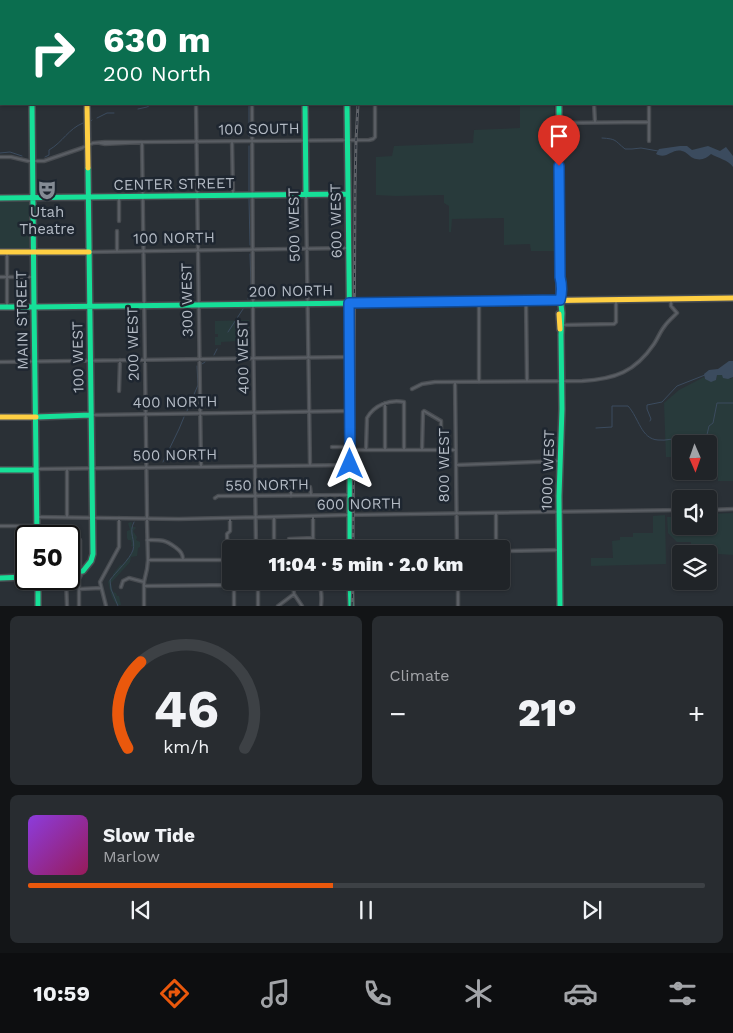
<!DOCTYPE html>
<html lang="en">
<head>
<meta charset="utf-8">
<style>
  body { margin:0; font-family:"Work Sans",sans-serif; background:#282c30; color:#f1f3f6; height:100vh; display:flex; flex-direction:column; font-size:19px; white-space:nowrap }
  * { box-sizing:border-box; margin:0 }
  p { font-size:16px; color:#a2a4a8 }
  .icon { flex:none; width:28px; height:28px; fill:none; stroke:currentColor; stroke-width:2; stroke-linecap:round; stroke-linejoin:round }
  .map { position:relative; height:606px; overflow:hidden }
  .side { display:flex; flex-direction:column; gap:10px; padding:10px; background:#121416; flex:1 }
  .side>* { flex:none }
  .banner { position:absolute; left:0px; top:0px; width:734px; height:105px; box-shadow:0 1px 4px #0004,0 0 0 1px #3d4145; background:#0b6e4f; color:#fff; overflow:hidden }
  .needle { width:32px; rotate:178deg }
  .buttons { position:absolute; left:672px; top:435px; display:grid; gap:10px }
  .buttons a { display:grid; place-items:center; width:45px; height:45px; border-radius:5px; background:#202428; box-shadow:0 1px 4px #0004,0 0 0 1px #3d4145; font-size:25px }
  .speed { position:absolute; left:15px; top:525px; display:flex; gap:10px; font-size:25px; font-weight:700; text-align:center }
  .speed>* { display:grid; place-content:center; width:65px; height:65px; border-radius:50%; background:#202428; box-shadow:0 1px 4px #0004,0 0 0 1px #3d4145; line-height:1 }
  .speed .limit { border:2px solid #111; border-radius:8px; background:#fff; color:#111 }
  .pin { position:absolute; display:grid; place-items:center; width:42px; height:42px; color:#fff; margin:-51px -21px; border-radius:50% 50% 50% 0; rotate:-45deg; box-shadow:0 0 5px #0007 }
  .pin .icon { rotate:45deg }
  .me { position:absolute; width:55px; margin:-28px; rotate:0deg; stroke-linejoin:round; filter:drop-shadow(0 0 4px #0008) }
  .turn { display:flex; align-items:center; gap:18px; height:105px; padding:0 20px; font-size:22px }
  .turn .icon { width:65px; height:65px; stroke-width:2.5 }
  .turn b { display:block; font-size:35px; line-height:42px }
  .big { font-size:38px; font-weight:800; line-height:1.1 }
  .side .card { flex:1; display:flex; flex-direction:column; justify-content:center; gap:8px; min-width:0; padding:0 18px; border-radius:8px; background:#282c30 }
  .side .dial { align-items:center; gap:0 }
  .dial svg { height:130px; overflow:visible; fill:none; stroke:#3d4145; stroke-width:7; stroke-linecap:round; text-anchor:middle }
  .dial text { fill:#f1f3f6; stroke:none }
  .song { display:flex; align-items:center; gap:15px }
  .cover { width:60px; height:60px; border-radius:8px; background:linear-gradient(135deg,hsl(270 70% 55%),hsl(330 70% 35%)) }
  .played { height:5px; border-radius:2px; background:linear-gradient(90deg,#ea580c 45%,#3d4145 45%) }
  .keys { display:flex; justify-content:space-around; direction:ltr }
  .heat { display:flex; justify-content:space-between; align-items:center; font-size:28px; direction:ltr }
  .side .tiles { flex:1; display:grid; gap:10px; grid-template-columns:1fr 1fr }
  .card:last-child { grid-column:span 2 }
  .trip { position:absolute; left:222px; top:540px; width:288px; height:50px; border-radius:5px; background:#202428; box-shadow:0 1px 4px #0004,0 0 0 1px #3d4145; font-weight:800; line-height:50px; text-align:center }
  .tab-bar { display:flex; height:80px; justify-content:space-around; align-items:center; background:#0d0e10; color:#a2a4a8 }
  .tab-bar .icon { width:35px; height:35px }
  .tab-bar .on { color:#ea580c }
  .tab-bar b { font-size:22px; color:#f1f3f6 }
  .map>svg:first-child { display:block }
  .green { fill:#283a3b }
  .water { fill:#3b4b5e }
  .lines { fill:none; stroke-linecap:round; stroke-linejoin:round }
  .stream { stroke:#3b4b5e; stroke-width:1 }
  .street-casing { stroke:#484c51; stroke-width:4.5 }
  .fast-casing { stroke:#484c51; stroke-width:8 }
  .slow-casing { stroke:#484c51; stroke-width:8 }
  .jam-casing { stroke:#484c51; stroke-width:8 }
  .street { stroke:#5a5e64; stroke-width:2 }
  .fast { stroke:#16e098; stroke-width:5 }
  .slow { stroke:#ffcf43; stroke-width:5 }
  .jam { stroke:#f24e42; stroke-width:5 }
  .rail-casing { stroke:#5e6268; stroke-width:3 }
  .rail { stroke:#1e2630; stroke-width:1; stroke-dasharray:4; stroke-linecap:butt }
  .route-casing { stroke:#114b97; stroke-width:12 }
  .route { stroke:#1a73e8; stroke-width:9 }
  .labels { text-anchor:middle; stroke-width:5; stroke-linejoin:round; paint-order:stroke }
  .street-label { font-size:15px; fill:#b5bcc6; stroke:#1e2630 }
  .poi-label { font-size:15px; fill:#b5bcc6; stroke:#1e2630 }
</style>
</head>
<body>
<div class="map">
<svg width="733" height="606" viewBox="0 0 733 606">
  <rect width="100%" height="100%" fill="#2a3036"/>
  <!-- green -->
  <path class="green" d="M520 104H554L556 251H531L530 244 504 245V218L452 219 451 232H449V206L444 203V195L396 196 376 195V157L392 156 394 146 473 143 474 130 520 128Z
    M0 200H27L29 201V250H0Z
    M249 320V336L238 337V341L221 342V345H215V337H218V334H215V321Z
    M717 375H722L731 379 733 377V481H718L717 456H709V444H681V457H666L664 403 679 390 704 377 705 379 716 380Z
    M733 513V555L691 552V542H677L668 533 667 517H675V515L681 514V526H709V514Z
    M665 515 666 564 591 566V558H613L612 541 620 540V537H633V533H653V516Z
    M131 522 132 523 131 527H135L136 528 133 531 137 537 136 540 140 542V547L138 548 137 556 131 557 130 562 111 583 113 592 116 593 117 596H119L121 605H117C111 599 110 589 108 582L111 578 113 577V574L120 565 124 564C126 558 134 555 133 547L131 546 132 544 131 540H128L127 538V531L130 530 128 523Z"/>
  <!-- water -->
  <path class="water" d="M680 146H687L692 150 708 146 720 151 726 147 733 156V167C728 160 718 158 711 154 706 159 700 161 693 158 689 156 687 152 682 151 672 148 667 160 656 154L659 149Z
    M729 361H733V377L728 379 723 378 722 375H717L716 380 711 382 705 379 704 374 709 370 718 369Z"/>
  <g class="lines">
    <!-- stream -->
    <path class="stream" d="M222 0V1
      M249 104V136
      M138 109 147 107 152 104
      M97 118 107 113H114
      M91 121 92 120
      M602 138C617 139 614 140 625 149H632L641 148 658 151
      M249 146V191
      M0 153 10 152 22 156
      M45 157 49 155V150C63 142 68 129 83 123
      M249 199 250 245
      M248 299 251 286 250 254
      M228 332 243 309
      M214 355 217 349
      M202 364 205 362
      M187 411 198 385 197 366
      M650 421 651 419 647 409V405L662 402 677 386 705 375
      M596 428 612 427V406H628C639 418 641 439 658 440 666 441 674 438 682 438 691 438 698 443 706 439L709 426 713 423 717 403H733
      M163 462 179 429 184 417
      M118 606 111 589 110 580C116 572 130 559 133 550 136 540 128 533 134 522"/>
    <defs>
      <path id="street" d="M145 0V1
        M196 0V1
        M251 0V1
        M320 0 321 1
        M357 0V1
        M434 0 436 1
        M563 0V1
        M647 0V1
        M483 1 484 0
        M0 95H1
        M196 104 201 467
        M252 104 253 322 256 549
        M594 104 595 122
        M649 104V141
        M558 123 649 122
        M232 141 233 195
        M142 142 147 514V522L148 560 147 569 144 582V606
        M100 143 105 144 145 142 369 140 373 139 375 137V104
        M0 157H11L28 161H44L82 148 93 143 105 142H141
        M306 195 310 465
        M119 197V221
        M117 231V251
        M7 252V307
        M89 252 348 248
        M0 277H32
        M526 301 527 381
        M479 302V382
        M562 325 614 324 616 322V301
        M0 362 350 357
        M455 382 457 549
        M412 389 422 384 435 382 582 381C615 379 635 372 654 344 658 338 660 332 664 327 667 322 673 317 677 313L671 306V300
        M119 391 120 360
        M91 415 349 411
        M332 447H350
        M356 450H456
        M366 450 367 418C374 405 390 399 404 402V450
        M385 450V403
        M422 450 423 412 424 411 441 421V450
        M456 465 560 461
        M37 469 350 465
        M67 469V516
        M291 487V496
        M310 487 311 495
        M215 498 218 496 350 495
        M709 510 733 509
        M496 513V544L500 549
        M37 517 179 519 346 515 681 510
        M274 517V549
        M313 517V538L317 549
        M0 526H35
        M80 540V572
        M147 540C160 540 164 539 175 547 180 551 183 553 183 560
        M289 549V539L313 538
        M501 550 503 551 559 550
        M148 560H228
        M228 570 227 534 230 531V518
        M66 579 67 606
        M258 581V606
        M318 581C322 589 322 597 321 606
        M458 581V606
        M293 583 294 594 302 606
        M144 586 234 585 258 582 305 581
        M121 587 123 581 129 578 144 582
        M80 589 101 588
        M79 606V579L83 571
        M106 606 100 582 119 547V518
        M234 606V585
        M278 606 294 594"/>
      <path id="fast" d="M30 0V1
        M86 0V1
        M304 0V1
        M557 0V1
        M0 44 1 43
        M732 84H733
        M32 104 34 307 445 302
        M305 104 306 195
        M347 104 350 357V549
        M559 104V288L562 313 561 335 562 409 559 496 560 606
        M0 198 348 194
        M561 279 562 294 561 299
        M0 307H34
        M34 307 37 536
        M36 417 91 415
        M0 470H36
        M69 572 83 571 91 561 93 554 88 168
        M0 578 26 577
        M38 579V606
        M350 581 351 606"/>
      <path id="slow" d="M87 104 88 168
        M0 252H89
        M445 302 733 298
        M559 314 560 329
        M0 417H36"/>
      <path id="jam" d="M385 1 386 0"/>
    </defs>
    <!-- street casing -->
    <use href="#street" class="street-casing"/>
    <!-- fast casing -->
    <use href="#fast" class="fast-casing"/>
    <!-- slow casing -->
    <use href="#slow" class="slow-casing"/>
    <!-- jam casing -->
    <use href="#jam" class="jam-casing"/>
    <!-- street -->
    <use href="#street" class="street"/>
    <!-- fast -->
    <use href="#fast" class="fast"/>
    <!-- slow -->
    <use href="#slow" class="slow"/>
    <!-- jam -->
    <use href="#jam" class="jam"/>
    <defs>
      <path id="rail" d="M374 0V1
        M353 549 355 190 356 140 358 104
        M352 606 353 581"/>
    </defs>
    <!-- rail casing -->
    <use href="#rail" class="rail-casing"/>
    <!-- rail -->
    <use href="#rail" class="rail"/>
  </g>
  <g class="lines">
    <defs>
      <path id="route" d="M350 464 349 303 560 300C562 293 562 285 560 277L559 166"/>
    </defs>
    <!-- route casing -->
    <use href="#route" class="route-casing"/>
    <!-- route -->
    <use href="#route" class="route"/>
  </g>
  <!-- icons -->
  <defs>
    <symbol id="theatre-bare" viewBox="-9 -9 18 18"><path d="M-5-5.5Q0-4 5-5.5V0Q5 5 0 6Q-5 5-5 0ZM-3.3-2.5H-1v1.5H-3.3ZM1-2.5H3.3v1.5H1ZM-2.8 1Q0 5.5 2.8 1Z" fill="#848b94" stroke="#1e2630" stroke-width="2.5" paint-order="stroke"/></symbol>
  </defs>
  <g fill-rule="evenodd">
    <use href="#theatre-bare" x="33" y="176" width="28" height="28"/>
  </g>
  <g class="labels">
    <!-- street labels -->
    <g class="street-label">
      <text transform="translate(259 129) rotate(-1)" y="5">100 SOUTH</text>
      <text transform="translate(174 184) rotate(-1)" y="5">CENTER STREET</text>
      <text transform="translate(336 221) rotate(-91)" y="5">600 WEST</text>
      <text transform="translate(294 225) rotate(-91)" y="5">500 WEST</text>
      <text transform="translate(174 238) rotate(-1)" y="5">100 NORTH</text>
      <text transform="translate(291 291) rotate(-1)" y="5">200 NORTH</text>
      <text transform="translate(187 300) rotate(-91)" y="5">300 WEST</text>
      <text transform="translate(22 320) rotate(-91)" y="5">MAIN STREET</text>
      <text transform="translate(133 344) rotate(-91)" y="5">200 WEST</text>
      <text transform="translate(78 357) rotate(-91)" y="5">100 WEST</text>
      <text transform="translate(243 357) rotate(-91)" y="5">400 WEST</text>
      <text transform="translate(175 402) rotate(-1)" y="5">400 NORTH</text>
      <text transform="translate(175 455) rotate(-1)" y="5">500 NORTH</text>
      <text transform="translate(444 465) rotate(-90)" y="5">800 WEST</text>
      <text transform="translate(548 470) rotate(-88)" y="5">1000 WEST</text>
      <text transform="translate(267 485) rotate(-1)" y="5">550 NORTH</text>
      <text transform="translate(359 504) rotate(-1)" y="5">600 NORTH</text>
    </g>
    <!-- poi labels -->
    <g class="poi-label">
      <text x="47" y="217">Utah<tspan x="47" dy="17">Theatre</tspan></text>
    </g>
  </g>
</svg>
<div class="buttons">
<a><svg class="needle" viewBox="-14 -14 28 28"><path d="M0-13l5 13h-10z" fill="#e53935"/><path d="M0 13l5-13h-10z" fill="#a2a4a8"/></svg></a>
<a><svg class="icon" aria-label="sound" viewBox="0 0 24 24"><path d="M4 9h4l5-4v14l-5-4H4zM17 9q2 3 0 6"/></svg></a>
<a><svg class="icon" aria-label="layers" viewBox="0 0 24 24"><path d="M12 4l9 5-9 5-9-5zM3 14l9 5 9-5"/></svg></a>
</div>
<div class="speed"><div class="limit">50</div></div>
<div class="pin" style="left:559px;top:166px;background:#d93025"><svg class="icon" aria-label="arrive" viewBox="0 0 24 24"><path d="M6 21V4h12l-3 4 3 4H6"/></svg></div>
<svg class="me" style="left:350px;top:464px" viewBox="-20 -20 40 40"><path d="M0-17L14 15 0 8-14 15z" fill="#1a73e8" stroke="#fff" stroke-width="4"/></svg>
<div class="trip">11:04 · 5 min · 2.0 km</div>
<div class="banner">
<div class="turn"><svg class="icon" aria-label="right" viewBox="0 0 24 24"><path d="M7 20v-9h11M14 6l5 5-5 5"/></svg><div><b>630 m</b>200 North</div></div>
</div>
</div>
<section class="side">
<div class="tiles">
<div class="card dial"><svg viewBox="0 0 100 80">
<path d="M14 69A42 42 0 1 1 86 69"/>
<path d="M14 69A42 42 0 0 1 22 16" stroke="#ea580c"/>
<text x="50" y="56" font-size="32" font-weight="700">46</text>
<text x="50" y="72" font-size="11">km/h</text>
</svg></div>
<div class="card"><p>Climate</p>
<div class="heat"><a>−</a><b class="big">21°</b><a>+</a></div>
</div>
<div class="card">
<div class="song"><i class="cover"></i><div><b>Slow Tide</b><p>Marlow</p></div></div>
<div class="played"></div>
<div class="keys"><svg class="icon" aria-label="previous" viewBox="0 0 24 24"><path d="M18 5L8 12l10 7zM5 5v14"/></svg><svg class="icon" aria-label="pause" viewBox="0 0 24 24"><path d="M8 5v14M16 5v14"/></svg><svg class="icon" aria-label="next" viewBox="0 0 24 24"><path d="M6 5l10 7-10 7zM19 5v14"/></svg></div>
</div>
</div>
</section>
<nav class="tab-bar">
<b>10:59</b>
<svg class="icon on" aria-label="directions" viewBox="0 0 24 24"><path d="M12 3l9 9-9 9-9-9zM9 14v-3h6M13 9l2 2-2 2"/></svg>
<svg class="icon" aria-label="music" viewBox="0 0 24 24"><path d="M9 18V5l10-2v13"/><circle cx="6" cy="18" r="3"/><circle cx="16" cy="16" r="3"/></svg>
<svg class="icon" aria-label="phone" viewBox="0 0 24 24"><path d="M5 4h4l2 5-3 2q2 4 5 5l2-3 5 2v4C11 20 4 13 5 4z"/></svg>
<svg class="icon" aria-label="climate" viewBox="0 0 24 24"><path d="M12 3v18M4 7l16 10M4 17L20 7"/></svg>
<svg class="icon" aria-label="car" viewBox="0 0 24 24"><path d="M5 17H2v-5l4-1 3-4h7l3 4 3 1v5h-3M9 17h6M6 11h13"/><circle cx="7" cy="17" r="2"/><circle cx="17" cy="17" r="2"/></svg>
<svg class="icon" aria-label="filters" viewBox="0 0 24 24"><path d="M4 7h16M4 17h16"/><circle cx="9" cy="7" r="2"/><circle cx="15" cy="17" r="2"/></svg>
</nav>
</body>
</html>
